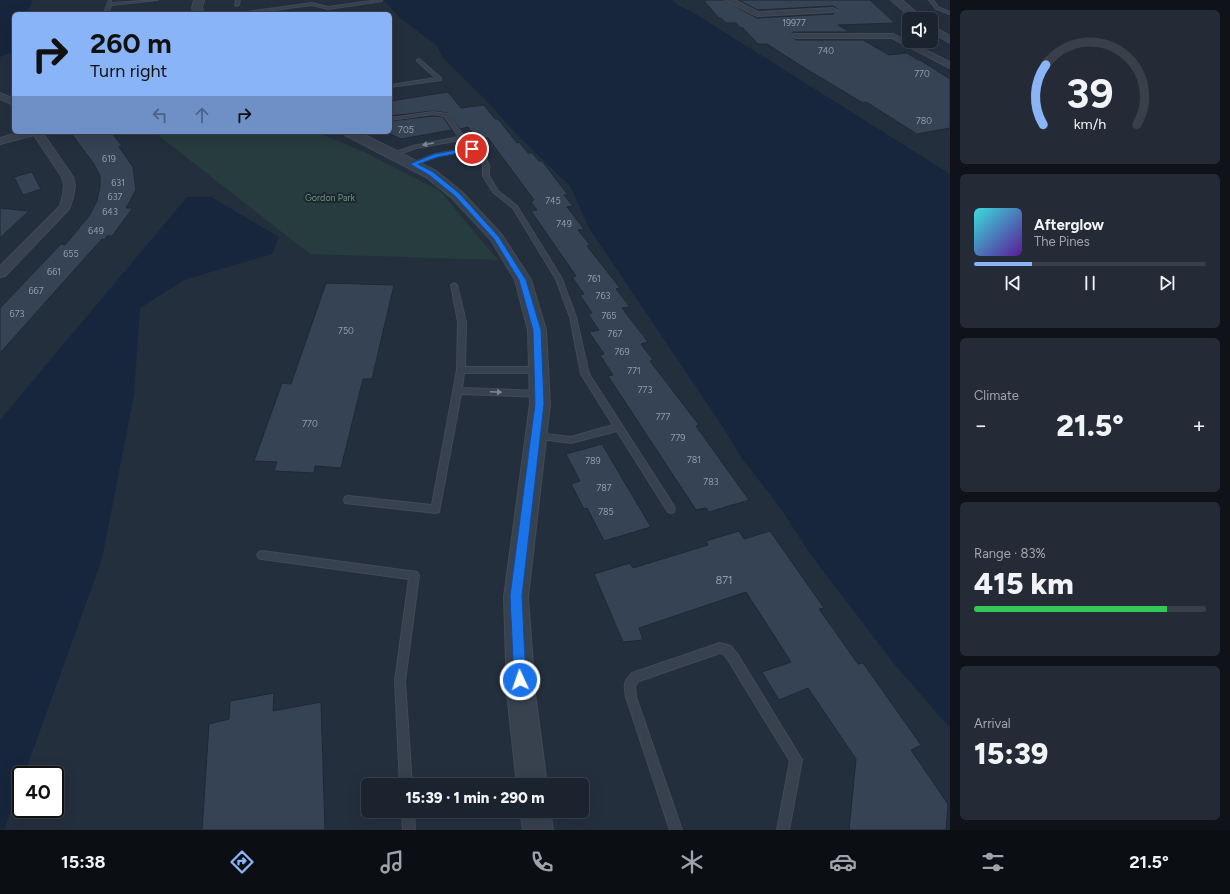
<!DOCTYPE html>
<html lang="en">
<head>
<meta charset="utf-8">
<style>
  body { margin:0; font-family:Figtree,sans-serif; background:#242b36; color:#f1f3f6; height:100vh; display:flex; flex-direction:column; font-size:15px; white-space:nowrap }
  * { box-sizing:border-box; margin:0 }
  p { font-size:13px; color:#a0a4aa }
  .icon { flex:none; width:22px; height:22px; fill:none; stroke:currentColor; stroke-width:2; stroke-linecap:round; stroke-linejoin:round }
  .map { position:relative; flex:1; overflow:hidden }
  .side { display:flex; flex-direction:column; gap:10px; padding:10px; background:#0f1319; width:280px }
  .side>* { flex:none }
  .top-card { position:absolute; left:12px; top:12px; width:380px; height:122px; border-radius:6px; box-shadow:0 4px 16px #0002,0 0 0 1px #39404a; background:#8ab4f8; color:#111; overflow:hidden }
  .tools { position:absolute; left:902px; top:12px; display:grid; gap:8px }
  .tools a { display:grid; place-items:center; width:36px; height:36px; border-radius:6px; background:#1b232e; box-shadow:0 4px 16px #0002,0 0 0 1px #39404a; font-size:20px }
  .speed { position:absolute; left:12px; top:766px; display:flex; gap:8px; font-size:20px; font-weight:700; text-align:center }
  .speed>* { display:grid; place-content:center; width:52px; height:52px; border-radius:50%; background:#1b232e; box-shadow:0 4px 16px #0002,0 0 0 1px #39404a; line-height:1 }
  .speed .limit { border:2px solid #111; border-radius:6px; background:#fff; color:#111 }
  .pin { position:absolute; display:grid; place-items:center; width:34px; height:34px; color:#fff; margin:-17px; border:2px solid #fff; border-radius:50%; box-shadow:0 1px 4px #0007 }
  .me { position:absolute; width:44px; margin:-22px; rotate:357deg; stroke-linejoin:round; filter:drop-shadow(0 0 3px #0008) }
  .turn { display:flex; align-items:center; gap:14px; height:84px; padding:0 12px; font-size:18px }
  .turn .icon { width:52px; height:52px; stroke-width:2.5 }
  .turn b { display:block; font-size:28px; line-height:34px }
  .lanes { display:flex; align-items:center; height:38px; padding:0 12px; background:#0003; justify-content:center; gap:20px; direction:ltr }
  .lanes .off { opacity:.35 }
  .big { font-size:30px; font-weight:800; line-height:1.1 }
  .side .widget { flex:1; display:flex; flex-direction:column; justify-content:center; gap:6px; min-width:0; padding:0 14px; border-radius:6px; background:#242b36 }
  .side .dial { align-items:center; gap:0 }
  .dial svg { height:104px; overflow:visible; fill:none; stroke:#39404a; stroke-width:7; stroke-linecap:round; text-anchor:middle }
  .dial text { fill:#f1f3f6; stroke:none }
  .song { display:flex; align-items:center; gap:12px }
  .cover { width:48px; height:48px; border-radius:6px; background:linear-gradient(135deg,hsl(180 70% 55%),hsl(270 70% 35%)) }
  .played { height:4px; border-radius:2px; background:linear-gradient(90deg,#8ab4f8 25%,#39404a 25%) }
  .keys { display:flex; justify-content:space-around; direction:ltr }
  .heat { display:flex; justify-content:space-between; align-items:center; font-size:22px; direction:ltr }
  .charge { height:6px; border-radius:3px; background:linear-gradient(90deg,#34c759 83%,#39404a 0) }
  .trip { position:absolute; left:361px; top:778px; width:228px; height:40px; border-radius:6px; background:#1b232e; box-shadow:0 4px 16px #0002,0 0 0 1px #39404a; font-weight:800; line-height:40px; text-align:center }
  .tab-bar { display:flex; height:64px; justify-content:space-around; align-items:center; background:#0b0e12; color:#a0a4aa }
  .tab-bar .icon { width:28px; height:28px }
  .tab-bar .on { color:#8ab4f8 }
  .tab-bar b { font-size:18px; color:#f1f3f6 }
  main { display:flex; flex:1; min-height:0 }
  .map>svg:first-child { display:block }
  .green { fill:#263c3f }
  .water { fill:#17263c }
  .building { fill:#364354; stroke:#1f2835 }
  .lines { fill:none; stroke-linecap:round; stroke-linejoin:round }
  .service-casing { stroke:#414a57; stroke-width:2 }
  .minor-casing { stroke:#414a57; stroke-width:2 }
  .tertiary-casing { stroke:#414a57; stroke-width:2 }
  .service { fill:#38414e; fill-rule:evenodd }
  .minor { fill:#38414e; fill-rule:evenodd }
  .tertiary { fill:#38414e; fill-rule:evenodd }
  .oneway { fill:#7c8592 }
  .route { fill:#1a73e8; stroke:#114b97 }
  .labels { text-anchor:middle; stroke-width:4; stroke-linejoin:round; paint-order:stroke }
  .number-label { font-size:9px; fill:#929caa }
  .far-park-label { font-size:9px; fill:#6b9a76; stroke:#1d2633 }
  .near-number-label { font-size:11px; fill:#929caa }
</style>
</head>
<body>
<main>
<div class="map">
<svg width="950" height="830" viewBox="0 0 950 830">
  <rect width="100%" height="100%" fill="#242f3e"/>
  <!-- green -->
  <path class="green" d="M154 132H316L362 151 440 191 498 260 310 254Z"/>
  <!-- water -->
  <path class="water" d="M0 0H33L26 14H14V51L0 57Z
    M384 0H672L678 5 697 15 950 174V728L895 665 811 555 779 506 740 456 723 427 589 228 570 186 517 135 488 102 443 58 437 46 399 17Z
    M187 197H211L279 237 272 254 184 280 140 308 134 395 102 559 24 775H21V784L4 830H0V420Z"/>
  <!-- building -->
  <path class="building" d="M703 0H724L757 18 833 14 838 9 833 6 758 10 738 0H870L895 23 838 25 850 32H793L791 36 796 40H863L889 55 907 53 918 60H920L950 79V128L917 134 871 105 866 102 863 103 803 67 767 44H758L743 28H740L736 23H726L721 18H719Z
    M448 92 461 108 484 105 495 119H498L517 143 519 142 528 153H532L539 161H542L568 195H564L573 206 567 207 584 229 578 230 590 245 587 246 620 288 616 289 630 307 622 308 648 342 641 344 653 360 650 361 699 425 696 426 749 500 709 512 706 508 696 510 608 376 613 375 600 355 604 354 589 332 599 330 588 314 592 313 580 295 584 294 572 277 576 276 531 211 537 210 531 202 534 200 488 138 477 139 468 127 460 129 448 113 433 111 390 116V101Z
    M433 116 443 117 452 130 401 139 390 134V121Z
    M70 132H111L122 146 119 147 133 167 136 190 126 208H133L112 236H107L104 240 102 239 0 353V308L61 244 65 245 89 216 97 201 100 186V176L94 164Z
    M32 172 41 189 23 195 14 177Z
    M0 208 29 211 0 238Z
    M326 283 394 285 372 379H363L341 468 315 466 314 473 274 471 277 462 254 461 282 383 291 384Z
    M602 444 651 527 604 541 587 508 584 509 571 484 580 481 566 454Z
    M739 531 744 539 770 531 824 608 819 609 858 664 863 663 921 745 911 750 948 804 946 830H849L856 759 808 688 779 700 762 672 791 662 746 592 639 628 643 640 623 642 594 574 630 563 633 568 708 545 706 541Z
    M274 693 273 711 321 702 325 830H202L209 724 229 719 230 701Z"/>
  <g class="lines">
    <defs>
      <path id="service" d="M109 0H111V3L158 0 111 5 108 14H104Z
        M236 0H240L239 5 237 6 235 5Z
        M379 0 382 1 328 9 312 5 245 14 240 13 312 3 328 7Z
        M929 0H933L938 7 950 12V14L936 9Z
        M419 59 441 78V80L390 87V85L436 78 417 61V60Z
        M433 112 448 114 470 145 484 154 489 166V176L498 191 517 206 562 279 576 317 589 374 674 506 675 509 674 512 671 513 668 512 617 431 571 443 533 438 532 436 533 434 536 433 571 437 613 425 581 374 570 317 556 279 513 208 493 192 483 176V166L480 156 472 151 438 156 413 166 410 164 435 154 468 148 461 140 416 148 394 156 391 154 413 146 459 137 444 116 433 114 390 120V118Z
        M454 283 457 285 466 322 465 367H539L543 370 539 373H464L462 388 540 391 544 394 540 397 461 394 439 512 436 513 345 503 344 500 345 497 348 496 432 505 457 370 458 322 451 285Z
        M262 551 417 572 419 575 405 681 412 785H400L395 681 409 579 262 559 259 558 257 555 259 552Z
        M720 643 731 646 738 655 802 760 789 830H777L790 761 730 663 724 654 720 653 639 681 635 686 636 697 682 830H670L626 697C624 684 623 683 632 673Z
        M402 811H414L415 830H403Z"/>
      <path id="minor" d="M725 0H735L758 12 833 8 837 10 833 12 757 16Z
        M793 34H893L950 62V68L892 38H796L792 36Z
        M0 93 14 99V105L0 99Z
        M21 132H42L73 177 75 185 73 198 69 209 5 276 0 277V266L60 206 63 195 64 185 62 177 34 135 0 144V138Z"/>
      <path id="tertiary" d="M194 0H204L202 8 204 14H194L192 8Z
        M891 0H902L924 19H913Z
        M931 25 950 36V43L931 32Z
        M343 132H359L436 171 462 192 502 235 531 280 546 330 550 404 528 597 535 693 547 785H517L507 693 504 597 530 404 528 330 515 280 491 240 452 198 426 177 345 135Z
        M520 811H550L553 830H523Z"/>
    </defs>
    <!-- service casing -->
    <use href="#service" class="service-casing"/>
    <!-- minor casing -->
    <use href="#minor" class="minor-casing"/>
    <!-- tertiary casing -->
    <use href="#tertiary" class="tertiary-casing"/>
    <!-- service -->
    <use href="#service" class="service"/>
    <!-- minor -->
    <use href="#minor" class="minor"/>
    <!-- tertiary -->
    <use href="#tertiary" class="tertiary"/>
  </g>
  <!-- one-way arrows -->
  <defs><path id="oneway-solid" d="M-6-.8H1V-3.2L6.5 0L1 3.2V.8H-6Z"/></defs>
  <g class="oneway">
    <use href="#oneway-solid" transform="translate(428 144) rotate(170)"/>
    <use href="#oneway-solid" transform="translate(496 392) rotate(2)"/>
  </g>
  <!-- route -->
  <path class="route" d="M472 147H474V150L438 157 418 164 433 172 459 193 499 237 526 280 541 330 544 404 522 596 526 680 524 684 520 686 516 684 514 680 510 596 535 404 533 330 519 280 494 239 455 196 429 175 410 164 435 154Z"/>
  <g class="labels">
    <!-- number labels -->
    <g class="number-label">
      <text x="794" y="26">19977</text>
      <text x="826" y="54">740</text>
      <text x="922" y="77">770</text>
      <text x="924" y="124">780</text>
      <text x="406" y="133">705</text>
      <text x="109" y="162">619</text>
      <text x="118" y="186">631</text>
      <text x="115" y="200">637</text>
      <text x="553" y="204">745</text>
      <text x="110" y="215">643</text>
      <text x="564" y="227">749</text>
      <text x="96" y="234">649</text>
      <text x="71" y="257">655</text>
      <text x="54" y="275">661</text>
      <text x="594" y="282">761</text>
      <text x="36" y="294">667</text>
      <text x="603" y="299">763</text>
      <text x="17" y="317">673</text>
      <text x="609" y="319">765</text>
      <text x="346" y="334">750</text>
      <text x="615" y="337">767</text>
      <text x="622" y="355">769</text>
      <text x="634" y="374">771</text>
      <text x="645" y="393">773</text>
      <text x="663" y="420">777</text>
      <text x="310" y="427">770</text>
      <text x="678" y="441">779</text>
      <text x="694" y="463">781</text>
      <text x="593" y="464">789</text>
      <text x="711" y="485">783</text>
      <text x="604" y="491">787</text>
      <text x="606" y="515">785</text>
    </g>
    <!-- far-park labels -->
    <g class="far-park-label">
      <text x="330" y="201">Gordon Park</text>
    </g>
    <!-- near-number labels -->
    <g class="near-number-label">
      <text x="724" y="584">871</text>
    </g>
  </g>
</svg>
<div class="tools">
<a><svg class="icon" aria-label="sound" viewBox="0 0 24 24"><path d="M4 9h4l5-4v14l-5-4H4zM17 9q2 3 0 6"/></svg></a>
</div>
<div class="speed"><div class="limit">40</div></div>
<div class="pin" style="left:472px;top:149px;background:#d93025"><svg class="icon" aria-label="arrive" viewBox="0 0 24 24"><path d="M6 21V4h12l-3 4 3 4H6"/></svg></div>
<svg class="me" style="left:520px;top:680px" viewBox="-20 -20 40 40"><circle r="17" fill="#1a73e8" stroke="#fff" stroke-width="3"/><path d="M0-11L8 9 0 5-8 9z" fill="#fff"/></svg>
<div class="trip">15:39 · 1 min · 290 m</div>
<div class="top-card">
<div class="turn"><svg class="icon" aria-label="right" viewBox="0 0 24 24"><path d="M7 20v-9h11M14 6l5 5-5 5"/></svg><div><b>260 m</b>Turn right</div></div>
<div class="lanes"><svg class="icon off" aria-label="left" viewBox="0 0 24 24"><path d="M17 20v-9H6M10 6l-5 5 5 5"/></svg><svg class="icon off" aria-label="ahead" viewBox="0 0 24 24"><path d="M12 20V5M6 11l6-6 6 6"/></svg><svg class="icon" aria-label="right" viewBox="0 0 24 24"><path d="M7 20v-9h11M14 6l5 5-5 5"/></svg></div>
</div>
</div>
<section class="side">
<div class="widget dial"><svg viewBox="0 0 100 80">
<path d="M14 69A42 42 0 1 1 86 69"/>
<path d="M14 69A42 42 0 0 1 16 23" stroke="#8ab4f8"/>
<text x="50" y="56" font-size="32" font-weight="700">39</text>
<text x="50" y="72" font-size="11">km/h</text>
</svg></div>
<div class="widget">
<div class="song"><i class="cover"></i><div><b>Afterglow</b><p>The Pines</p></div></div>
<div class="played"></div>
<div class="keys"><svg class="icon" aria-label="previous" viewBox="0 0 24 24"><path d="M18 5L8 12l10 7zM5 5v14"/></svg><svg class="icon" aria-label="pause" viewBox="0 0 24 24"><path d="M8 5v14M16 5v14"/></svg><svg class="icon" aria-label="next" viewBox="0 0 24 24"><path d="M6 5l10 7-10 7zM19 5v14"/></svg></div>
</div>
<div class="widget"><p>Climate</p>
<div class="heat"><a>−</a><b class="big">21.5°</b><a>+</a></div>
</div>
<div class="widget"><p>Range · 83%</p><b class="big">415 km</b><div class="charge"></div></div>
<div class="widget"><p>Arrival</p><b class="big">15:39</b></div>
</section>
</main>
<nav class="tab-bar">
<b>15:38</b>
<svg class="icon on" aria-label="directions" viewBox="0 0 24 24"><path d="M12 3l9 9-9 9-9-9zM9 14v-3h6M13 9l2 2-2 2"/></svg>
<svg class="icon" aria-label="music" viewBox="0 0 24 24"><path d="M9 18V5l10-2v13"/><circle cx="6" cy="18" r="3"/><circle cx="16" cy="16" r="3"/></svg>
<svg class="icon" aria-label="phone" viewBox="0 0 24 24"><path d="M5 4h4l2 5-3 2q2 4 5 5l2-3 5 2v4C11 20 4 13 5 4z"/></svg>
<svg class="icon" aria-label="climate" viewBox="0 0 24 24"><path d="M12 3v18M4 7l16 10M4 17L20 7"/></svg>
<svg class="icon" aria-label="car" viewBox="0 0 24 24"><path d="M5 17H2v-5l4-1 3-4h7l3 4 3 1v5h-3M9 17h6M6 11h13"/><circle cx="7" cy="17" r="2"/><circle cx="17" cy="17" r="2"/></svg>
<svg class="icon" aria-label="filters" viewBox="0 0 24 24"><path d="M4 7h16M4 17h16"/><circle cx="9" cy="7" r="2"/><circle cx="15" cy="17" r="2"/></svg>
<b>21.5°</b>
</nav>
</body>
</html>
